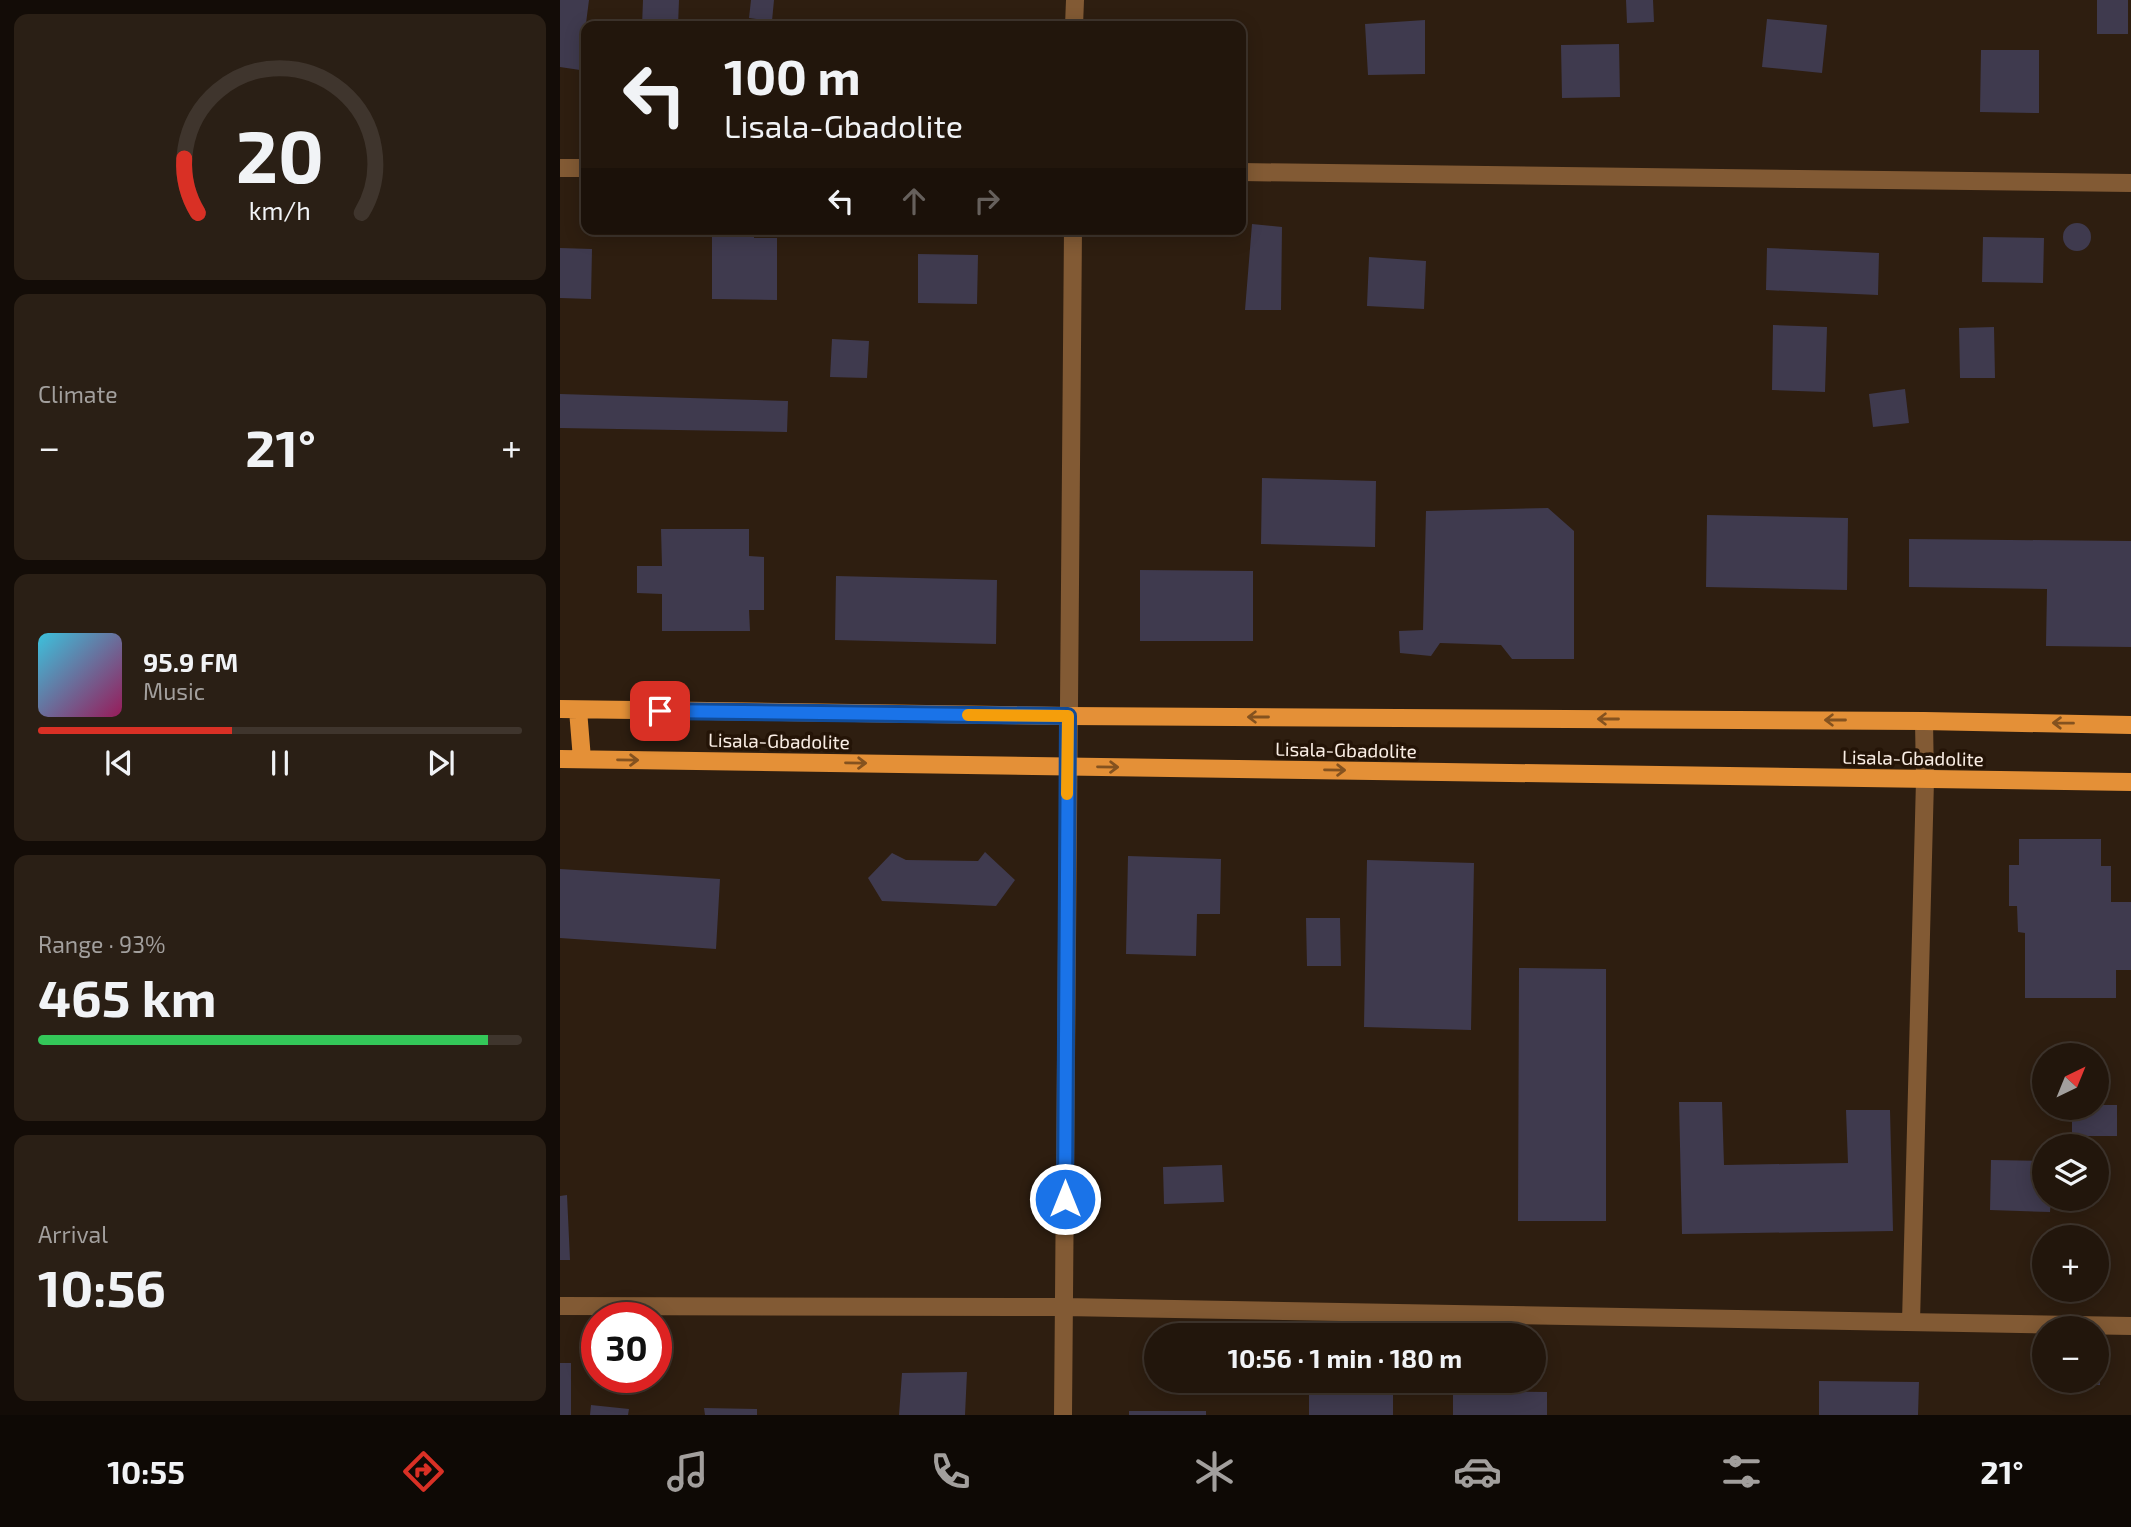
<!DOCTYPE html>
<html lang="en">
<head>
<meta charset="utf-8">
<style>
  body { margin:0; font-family:"Exo 2",sans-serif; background:#2a1f15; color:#f1f3f6; height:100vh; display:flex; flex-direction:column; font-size:26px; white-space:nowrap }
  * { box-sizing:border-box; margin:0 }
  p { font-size:23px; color:#a29f9d }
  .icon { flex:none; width:38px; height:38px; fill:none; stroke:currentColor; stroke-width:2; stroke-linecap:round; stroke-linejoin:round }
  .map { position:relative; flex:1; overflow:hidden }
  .panel { display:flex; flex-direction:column; gap:14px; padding:14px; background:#130c07; width:560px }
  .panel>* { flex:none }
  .top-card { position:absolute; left:21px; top:21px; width:665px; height:214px; border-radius:14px; box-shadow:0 4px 18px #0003,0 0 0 2px #3f352d; background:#22160c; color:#f1f3f6; overflow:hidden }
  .needle { width:46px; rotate:43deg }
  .buttons { position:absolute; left:1472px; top:1043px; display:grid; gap:14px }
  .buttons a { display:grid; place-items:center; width:77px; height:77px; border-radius:50%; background:#22160c; box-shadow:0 4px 18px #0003,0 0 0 2px #3f352d; font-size:35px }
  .speed { position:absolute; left:21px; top:1302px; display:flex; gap:14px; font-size:35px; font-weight:700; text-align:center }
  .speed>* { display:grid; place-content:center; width:91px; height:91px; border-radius:50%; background:#22160c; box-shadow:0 4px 18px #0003,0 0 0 2px #3f352d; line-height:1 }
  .speed .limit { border:10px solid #d22; background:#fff; color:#111 }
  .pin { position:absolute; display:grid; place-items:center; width:60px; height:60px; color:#fff; margin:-30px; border-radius:14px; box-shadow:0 4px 10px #0006 }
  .me { position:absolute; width:77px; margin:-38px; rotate:0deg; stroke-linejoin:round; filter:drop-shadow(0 0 5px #0008) }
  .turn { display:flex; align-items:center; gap:24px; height:147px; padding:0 28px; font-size:32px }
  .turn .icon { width:91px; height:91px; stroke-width:2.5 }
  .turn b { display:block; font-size:49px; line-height:60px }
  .lanes { display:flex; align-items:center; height:66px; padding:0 28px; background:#0003; justify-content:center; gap:35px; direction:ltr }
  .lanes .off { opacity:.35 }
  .big { font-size:52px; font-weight:700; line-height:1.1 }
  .panel .card { flex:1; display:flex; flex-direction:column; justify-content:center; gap:10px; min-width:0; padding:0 24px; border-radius:14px; background:#2a1f15 }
  .panel .dial { align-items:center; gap:0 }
  .dial svg { height:182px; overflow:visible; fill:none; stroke:#3f352d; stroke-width:7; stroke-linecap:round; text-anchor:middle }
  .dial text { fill:#f1f3f6; stroke:none }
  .song { display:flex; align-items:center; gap:21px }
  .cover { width:84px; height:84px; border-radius:10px; background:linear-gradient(135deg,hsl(190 70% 55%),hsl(330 70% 35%)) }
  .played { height:7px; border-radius:4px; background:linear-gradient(90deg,#d93025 40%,#3f352d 40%) }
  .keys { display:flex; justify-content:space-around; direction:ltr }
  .heat { display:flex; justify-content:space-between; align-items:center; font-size:38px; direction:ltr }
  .charge { height:10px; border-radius:5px; background:linear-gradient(90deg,#34c759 93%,#3f352d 0) }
  .trip { position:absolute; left:584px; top:1323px; width:402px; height:70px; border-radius:35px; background:#22160c; box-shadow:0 4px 18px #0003,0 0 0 2px #3f352d; font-weight:700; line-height:70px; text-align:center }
  .dock { display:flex; height:112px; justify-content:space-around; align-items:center; background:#0e0905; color:#a29f9d }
  .dock .icon { width:49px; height:49px }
  .dock .selected { color:#d93025 }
  .dock b { font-size:32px; color:#f1f3f6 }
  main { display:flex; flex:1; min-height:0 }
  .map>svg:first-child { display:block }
  .building { fill:#3f3a4e }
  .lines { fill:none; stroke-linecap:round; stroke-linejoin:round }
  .street { stroke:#825a34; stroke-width:18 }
  .primary { stroke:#e49037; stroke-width:18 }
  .oneway { stroke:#84521f }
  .route-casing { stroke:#114b97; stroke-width:18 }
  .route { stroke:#1a73e8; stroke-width:12 }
  .slow { stroke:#f59e0b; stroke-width:12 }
  .labels { text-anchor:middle; stroke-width:7; stroke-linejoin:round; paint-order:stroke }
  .street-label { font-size:19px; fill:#f9ede4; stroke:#241407 }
</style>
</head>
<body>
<main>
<section class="panel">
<div class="card dial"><svg viewBox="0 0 100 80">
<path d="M14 69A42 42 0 1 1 86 69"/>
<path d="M14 69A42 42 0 0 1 8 45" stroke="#d93025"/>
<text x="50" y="56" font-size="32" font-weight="700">20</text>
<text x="50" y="72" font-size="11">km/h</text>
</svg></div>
<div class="card"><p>Climate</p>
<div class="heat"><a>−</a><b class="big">21°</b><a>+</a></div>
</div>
<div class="card">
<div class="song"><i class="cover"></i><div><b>95.9 FM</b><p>Music</p></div></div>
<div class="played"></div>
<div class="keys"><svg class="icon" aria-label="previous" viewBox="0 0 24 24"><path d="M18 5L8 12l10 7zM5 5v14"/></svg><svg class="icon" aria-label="pause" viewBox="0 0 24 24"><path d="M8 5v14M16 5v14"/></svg><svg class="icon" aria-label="next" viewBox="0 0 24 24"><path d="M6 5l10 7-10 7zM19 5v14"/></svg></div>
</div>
<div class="card"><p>Range · 93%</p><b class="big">465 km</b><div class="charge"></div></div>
<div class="card"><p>Arrival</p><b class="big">10:56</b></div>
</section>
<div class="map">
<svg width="1571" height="1415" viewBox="0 0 1571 1415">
  <rect width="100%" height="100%" fill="#2e1e10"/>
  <!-- building -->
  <path class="building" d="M0 0H29L20 70 0 67Z
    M83 0H119L118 26H82Z
    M191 0H214L212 21 189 18Z
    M1066 0H1093L1094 22 1067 23Z
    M1537 0H1568V34H1537Z
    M355 19H414V26H355Z
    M1207 19 1267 25 1262 73 1202 67Z
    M865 20V74L808 75 805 24Z
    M1059 44 1060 97 1002 98 1001 45Z
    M1421 50H1479V113L1420 112Z
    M1503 237a14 14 0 1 1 28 0a14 14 0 1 1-28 0Z
    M692 224 722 227 721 310H685Z
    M152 229H194V238H217V300L152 299Z
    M1423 237 1484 238 1483 283 1422 282Z
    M0 248 32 249 31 299 0 298Z
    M1207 248 1319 253 1318 295 1206 290Z
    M358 254 418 255 417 304 358 303Z
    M809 257 866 261 864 309 807 306Z
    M1213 325 1267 327 1265 392 1212 390Z
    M1434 327 1435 378H1400L1399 328Z
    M272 339 309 341 307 378 270 377Z
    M1345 389 1349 423 1313 427 1309 394Z
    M0 394 228 401 227 432 0 428Z
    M702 478 816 481 815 547 701 544Z
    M988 508 1014 531V659H952L941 645 880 643 871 656 840 653 839 631 863 630 866 511Z
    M1147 515 1288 518 1287 590 1146 587Z
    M101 529H189V556L204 557V610H189L190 631H102V594L77 593V566H102Z
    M1349 539 1571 541V647L1486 646 1487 589 1349 587Z
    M580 570 693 571V641H580Z
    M276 576 437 580 436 644 275 640Z
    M1459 839H1541V866H1551V902H1571V970H1556V998H1465V933L1458 932 1457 906H1449V865H1459Z
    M425 852 455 880 436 906 322 901 308 878 332 853 346 860 418 861Z
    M568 856 661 859 660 914H637L636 956 566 954Z
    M807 860 914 863 911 1030 804 1027Z
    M0 869 160 879 156 949 0 938Z
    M746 918H780L781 966H747Z
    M959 968 1046 969V1221H958Z
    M1119 1102H1162L1164 1165 1288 1163 1286 1110H1330L1333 1231 1122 1234Z
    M1536 1105H1557V1136H1512V1108H1536Z
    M1431 1160 1484 1161V1199H1491L1490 1212 1430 1210Z
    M662 1165 664 1202 604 1204 603 1167Z
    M7 1195 10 1260H0V1196Z
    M0 1363H11V1415H0Z
    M1536 1366H1540V1385H1514V1381H1536Z
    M407 1372 405 1415H339L342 1373Z
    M1259 1381 1359 1382 1358 1415H1259Z
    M893 1391 987 1392V1415H893Z
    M749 1392 833 1393V1415H749Z
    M31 1405 69 1409 68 1415H30Z
    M144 1408 197 1409V1415H145Z
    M569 1411H646V1415H569Z"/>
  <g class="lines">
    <!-- street -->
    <path class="street" d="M514 26 515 0
      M0 168H26
      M681 172 1571 183
      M0 1306 504 1307 1571 1326
      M1351 1322 1365 780 1364 721
      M503 1415 513 229"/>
    <!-- primary -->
    <path class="primary" d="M0 709 508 716 1364 721 1571 725
      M18 710 22 759
      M0 759 1571 782"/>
  </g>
  <!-- one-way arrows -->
  <defs><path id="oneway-shaft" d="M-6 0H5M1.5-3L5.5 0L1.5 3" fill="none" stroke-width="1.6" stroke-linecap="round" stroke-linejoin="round" transform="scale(1.75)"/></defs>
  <g class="oneway">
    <use href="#oneway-shaft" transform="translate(698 717) rotate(-180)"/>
    <use href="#oneway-shaft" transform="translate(1048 719) rotate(-180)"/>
    <use href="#oneway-shaft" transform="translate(1275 720) rotate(-180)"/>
    <use href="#oneway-shaft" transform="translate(1503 723) rotate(-179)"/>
    <use href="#oneway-shaft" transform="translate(68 760) rotate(1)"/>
    <use href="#oneway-shaft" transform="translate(296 763) rotate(1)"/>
    <use href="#oneway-shaft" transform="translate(548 767) rotate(1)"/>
    <use href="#oneway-shaft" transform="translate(775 770) rotate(1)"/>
  </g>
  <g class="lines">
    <defs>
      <path id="route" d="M100 711 508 716 505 1199"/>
    </defs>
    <!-- route casing -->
    <use href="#route" class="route-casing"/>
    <!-- route -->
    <use href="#route" class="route"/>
    <!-- slow -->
    <path class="slow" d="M408 715 508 716 507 794"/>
  </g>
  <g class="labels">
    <!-- street labels -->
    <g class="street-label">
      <text transform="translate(219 741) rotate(1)" y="7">Lisala-Gbadolite</text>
      <text transform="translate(786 750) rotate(1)" y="7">Lisala-Gbadolite</text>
      <text transform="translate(1353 758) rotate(1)" y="7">Lisala-Gbadolite</text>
    </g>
  </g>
</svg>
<div class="buttons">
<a><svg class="needle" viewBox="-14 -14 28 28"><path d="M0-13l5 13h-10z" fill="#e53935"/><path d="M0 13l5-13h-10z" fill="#a29f9d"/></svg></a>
<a><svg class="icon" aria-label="layers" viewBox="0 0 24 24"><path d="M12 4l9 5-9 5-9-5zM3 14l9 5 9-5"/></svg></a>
<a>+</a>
<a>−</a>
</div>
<div class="speed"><div class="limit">30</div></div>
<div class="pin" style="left:100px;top:711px;background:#d93025"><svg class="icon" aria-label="arrive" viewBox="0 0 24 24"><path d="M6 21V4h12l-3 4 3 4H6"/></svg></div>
<svg class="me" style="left:505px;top:1199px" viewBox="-20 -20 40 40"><circle r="17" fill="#1a73e8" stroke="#fff" stroke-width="3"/><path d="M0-11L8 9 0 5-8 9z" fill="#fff"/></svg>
<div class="trip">10:56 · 1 min · 180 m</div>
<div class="top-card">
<div class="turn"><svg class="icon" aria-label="left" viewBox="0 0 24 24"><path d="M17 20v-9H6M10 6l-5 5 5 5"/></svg><div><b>100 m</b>Lisala-Gbadolite</div></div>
<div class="lanes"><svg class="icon" aria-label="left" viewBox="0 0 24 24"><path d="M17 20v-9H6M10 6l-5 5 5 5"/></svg><svg class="icon off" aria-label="ahead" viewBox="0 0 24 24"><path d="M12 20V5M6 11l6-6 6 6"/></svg><svg class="icon off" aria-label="right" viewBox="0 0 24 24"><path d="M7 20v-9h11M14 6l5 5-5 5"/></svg></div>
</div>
</div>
</main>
<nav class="dock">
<b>10:55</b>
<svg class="icon selected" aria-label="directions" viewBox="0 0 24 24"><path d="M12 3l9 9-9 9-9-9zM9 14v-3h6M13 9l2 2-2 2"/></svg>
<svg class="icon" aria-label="music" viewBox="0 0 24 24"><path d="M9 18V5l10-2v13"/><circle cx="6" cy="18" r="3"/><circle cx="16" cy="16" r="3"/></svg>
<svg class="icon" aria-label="phone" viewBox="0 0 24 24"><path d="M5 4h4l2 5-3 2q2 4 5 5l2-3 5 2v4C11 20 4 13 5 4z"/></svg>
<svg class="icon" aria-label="climate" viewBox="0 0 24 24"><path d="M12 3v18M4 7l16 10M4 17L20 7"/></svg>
<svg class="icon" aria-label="car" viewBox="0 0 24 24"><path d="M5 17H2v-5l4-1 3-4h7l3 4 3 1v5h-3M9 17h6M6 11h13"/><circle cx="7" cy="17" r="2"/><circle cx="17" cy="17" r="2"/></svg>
<svg class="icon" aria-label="filters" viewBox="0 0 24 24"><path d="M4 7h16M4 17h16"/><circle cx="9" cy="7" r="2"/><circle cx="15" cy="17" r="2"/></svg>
<b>21°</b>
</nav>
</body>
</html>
